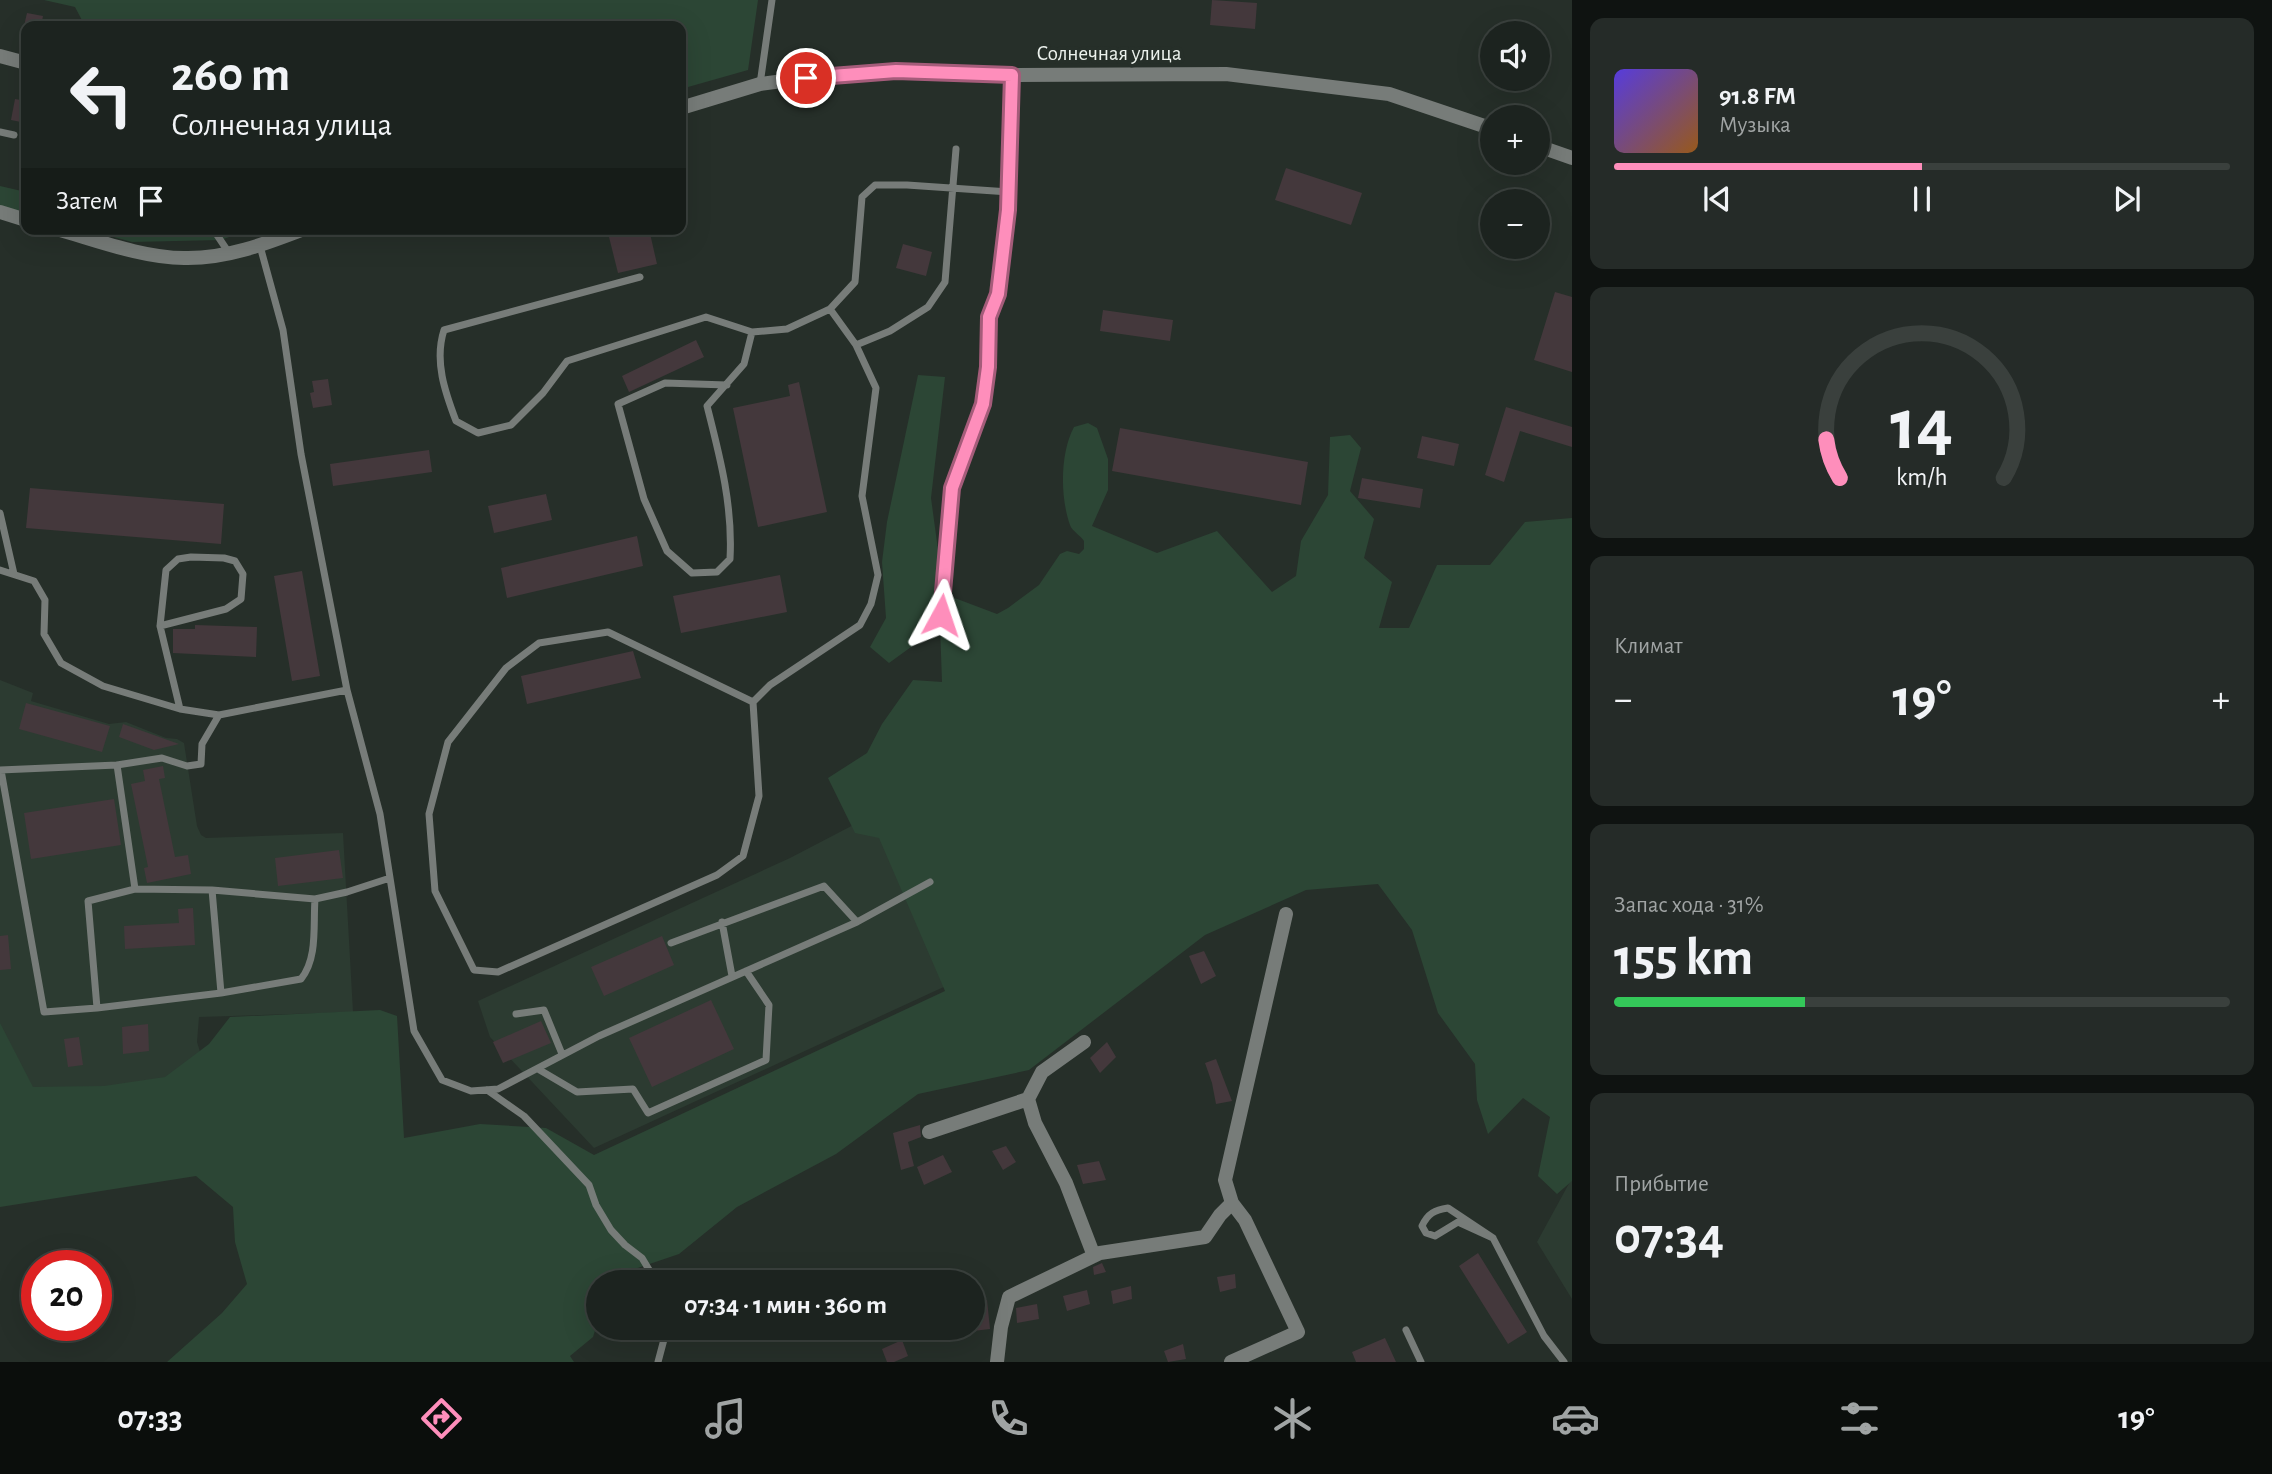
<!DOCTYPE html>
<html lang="ru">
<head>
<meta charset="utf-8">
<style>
  body { margin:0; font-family:"Alegreya Sans",sans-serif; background:#252b28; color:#f1f3f6; height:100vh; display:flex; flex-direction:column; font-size:26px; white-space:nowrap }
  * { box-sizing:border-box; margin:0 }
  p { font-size:23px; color:#a0a4a4 }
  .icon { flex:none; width:38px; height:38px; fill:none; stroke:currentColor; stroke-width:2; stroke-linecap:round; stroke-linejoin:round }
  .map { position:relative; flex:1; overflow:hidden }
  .side { display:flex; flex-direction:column; gap:18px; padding:18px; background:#0f1311; width:700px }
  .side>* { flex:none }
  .hud { position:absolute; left:21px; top:21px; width:665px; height:214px; border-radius:14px; box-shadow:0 7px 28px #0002,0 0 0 2px #3a403d; background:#1c231f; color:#f1f3f6; overflow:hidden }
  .controls { position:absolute; left:1480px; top:21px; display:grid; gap:14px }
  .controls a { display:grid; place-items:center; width:70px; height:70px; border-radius:50%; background:#1c231f; box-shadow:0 7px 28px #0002,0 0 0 2px #3a403d; font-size:35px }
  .speed { position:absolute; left:21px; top:1250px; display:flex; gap:14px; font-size:35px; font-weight:700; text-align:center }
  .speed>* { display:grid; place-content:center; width:91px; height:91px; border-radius:50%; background:#1c231f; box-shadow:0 7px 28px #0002,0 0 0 2px #3a403d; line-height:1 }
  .speed .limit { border:10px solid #d22; background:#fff; color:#111 }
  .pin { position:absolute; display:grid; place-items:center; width:60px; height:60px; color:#fff; margin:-30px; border:4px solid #fff; border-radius:50%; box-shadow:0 2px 7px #0007 }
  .me { position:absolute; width:77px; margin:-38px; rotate:5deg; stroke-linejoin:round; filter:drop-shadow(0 0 5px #0008) }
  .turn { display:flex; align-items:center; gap:24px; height:147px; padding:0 35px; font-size:32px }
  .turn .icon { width:91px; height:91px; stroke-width:2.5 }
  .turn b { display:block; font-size:49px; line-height:60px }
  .then { display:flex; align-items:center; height:66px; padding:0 35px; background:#0003; gap:14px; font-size:26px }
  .big { font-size:52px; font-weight:700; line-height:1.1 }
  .side .card { flex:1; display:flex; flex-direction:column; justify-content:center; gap:10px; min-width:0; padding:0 24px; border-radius:14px; background:#252b28 }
  .side .dial { align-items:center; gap:0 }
  .dial svg { height:182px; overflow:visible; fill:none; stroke:#3a403d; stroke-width:7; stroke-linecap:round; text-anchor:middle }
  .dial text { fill:#f1f3f6; stroke:none }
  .song { display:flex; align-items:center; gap:21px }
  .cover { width:84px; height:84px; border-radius:10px; background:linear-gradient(135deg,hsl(250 70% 55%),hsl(30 70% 35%)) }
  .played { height:7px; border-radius:4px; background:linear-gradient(90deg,#fe8ebb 50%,#3a403d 50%) }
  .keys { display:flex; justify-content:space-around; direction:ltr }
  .heat { display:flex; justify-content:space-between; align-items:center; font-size:38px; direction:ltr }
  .charge { height:10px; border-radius:5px; background:linear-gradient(90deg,#34c759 31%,#3a403d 0) }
  .trip { position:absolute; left:586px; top:1270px; width:399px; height:70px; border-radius:35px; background:#1c231f; box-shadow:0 7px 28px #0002,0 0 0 2px #3a403d; font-weight:700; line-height:70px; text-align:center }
  .tabs { display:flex; height:112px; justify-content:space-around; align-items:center; background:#0b0e0c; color:#a0a4a4 }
  .tabs .icon { width:49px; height:49px }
  .tabs .current { color:#fe8ebb }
  .tabs b { font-size:32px; color:#f1f3f6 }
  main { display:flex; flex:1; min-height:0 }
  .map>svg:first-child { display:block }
  .built { fill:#2c3b31 }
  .green { fill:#2c4635 }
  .building { fill:#44383c }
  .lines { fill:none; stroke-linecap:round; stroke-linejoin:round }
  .service { stroke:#777c79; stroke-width:7 }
  .minor { stroke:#777c79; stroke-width:14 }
  .tertiary { stroke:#777c79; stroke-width:14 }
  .route-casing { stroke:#a55c7a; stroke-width:18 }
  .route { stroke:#fe8ebb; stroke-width:12 }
  .labels { text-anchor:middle; stroke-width:7; stroke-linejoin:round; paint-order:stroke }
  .street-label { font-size:21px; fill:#ecf2ed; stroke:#262f29 }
</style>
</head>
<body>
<main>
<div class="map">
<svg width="1572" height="1362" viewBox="0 0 1572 1362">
  <rect width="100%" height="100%" fill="#262f29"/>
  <!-- built -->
  <path class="built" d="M0 680 33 693 31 701 109 724 126 722 166 738 177 739 184 743 197 826 201 835 206 838 343 833 353 1012 199 1017 197 1042 205 1068 0 1116Z
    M886 808 961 979 594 1148 490 1037 478 1001 790 858Z
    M1572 1178V1299L1537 1242Z"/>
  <!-- green -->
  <path class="green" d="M44 0H758L748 70 681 89V26H85L75 7Z
    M0 186 26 192V213L0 206Z
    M84 229H251L221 240 132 242Z
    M918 375 945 377 931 498 944 594 997 614 1008 608 1039 585 1060 554 1067 551 1079 554 1084 549V541C1080 535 1072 531 1070 525 1060 497 1060 453 1074 427L1088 423 1097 428 1108 459V490L1092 526 1157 553 1217 531 1272 592 1296 576 1301 541 1328 495 1330 437 1350 435 1361 448 1350 491 1374 519 1364 558 1392 582 1379 628H1409L1437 565H1490L1525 522 1572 518V1181L1557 1194 1538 1176 1550 1117 1523 1098 1488 1134 1477 1100 1475 1064 1438 1013 1412 930 1378 884 1306 890 1205 935 1029 1070 918 1094 836 1154 737 1207 679 1254 614 1276 611 1283H598V1321L593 1337 570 1356 574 1362H167L222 1313 247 1284 235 1242 233 1207 196 1176 0 1207V1023L33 1087 104 1086 165 1077 209 1044 230 1017 380 1010 397 1016 404 1138 480 1124 546 1128 594 1155 945 991 879 838 855 833 828 778 867 753 882 724 913 680 942 682 940 626 889 663 870 647 886 618 882 562 887 522Z"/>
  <!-- building -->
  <path class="building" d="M1212 0 1257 3 1255 29 1210 25Z
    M27 13 43 16 41 26H24Z
    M15 99 26 101V123L11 120Z
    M1286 168 1362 193 1351 225 1275 200Z
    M607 229H649L657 264 618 273Z
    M903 244 932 252 926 276 896 268Z
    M1555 292 1572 297V372L1534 360Z
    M1103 310 1173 320 1170 341 1100 331Z
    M696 340 704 357 629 392 622 376Z
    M328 379 332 405 313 408 310 393 314 392 312 381Z
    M799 382 827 512 758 527 733 408 790 396 788 385Z
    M1506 407 1572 427V447L1520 431 1504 482 1485 475Z
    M1120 428 1308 462 1301 505 1112 471Z
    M1422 436 1459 444 1454 466 1417 458Z
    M429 450 432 472 333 486 330 464Z
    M1362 478 1423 489 1420 508 1358 498Z
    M30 488 224 504 221 544 26 528Z
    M546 494 552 520 494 533 488 506Z
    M637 536 643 566 507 598 501 568Z
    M302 571 320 676 292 681 274 576Z
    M780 575 787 612 681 633 673 596Z
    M195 625 257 627 256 657 173 653V629H195Z
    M633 651 641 678 527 704 521 676Z
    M26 703 110 726 102 752 19 729Z
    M123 724 179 744 154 750 119 737Z
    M163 766 165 778 159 779 175 857 188 855 191 874 147 883 144 868 148 867 131 784 145 781 143 770Z
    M114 799 121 845 31 859 24 813Z
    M339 850 343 878 278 886 275 858Z
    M193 908 195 945 125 949 124 926 179 923 178 909Z
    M8 935 11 969 0 970V936Z
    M662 936 674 965 604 996 591 967Z
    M1204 951 1216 976 1201 984 1189 956Z
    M711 1000 734 1049 652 1087 629 1038Z
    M541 1021 551 1043 503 1063 493 1042Z
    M148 1024 149 1051 123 1054 122 1027Z
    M79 1037 83 1065 68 1067 64 1039Z
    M1107 1042 1116 1057 1100 1073 1090 1058Z
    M1216 1059 1232 1101 1216 1104 1212 1083 1205 1063Z
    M920 1125 921 1137 908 1142 914 1166 901 1170 893 1133Z
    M1006 1146 1016 1162 1003 1170 992 1151Z
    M943 1155 952 1172 924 1185 917 1167Z
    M1099 1161 1106 1180 1083 1184 1077 1165Z
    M1478 1253 1527 1332 1508 1344 1459 1266Z
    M1102 1263 1106 1272 1094 1275 1093 1267Z
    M1235 1274 1236 1288 1220 1292 1217 1277Z
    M1131 1286 1132 1299 1113 1304 1111 1291Z
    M1087 1290 1090 1304 1067 1311 1063 1296Z
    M987 1300 990 1329 973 1331V1301Z
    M1037 1304 1039 1319 1017 1323 1016 1308Z
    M1385 1338 1396 1362H1356L1352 1352Z
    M902 1340 908 1356 894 1362H887L882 1349Z
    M1183 1344 1186 1359 1168 1362 1164 1351Z"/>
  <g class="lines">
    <!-- service -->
    <path class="service" d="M760 84 772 0
      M0 132 14 135
      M213 229 229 253
      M260 246 283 330 301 454 347 690 380 814 414 1031 442 1080 471 1091 498 1089 599 1036 857 922 930 882
      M640 277 444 330C434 361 445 392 456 421L478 433 511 425 543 393 567 361 706 317 752 332 787 329 830 309 855 282 862 197 875 185H907L1009 192
      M856 345 890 331 928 307 945 282 956 149
      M727 385 665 383 618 404 644 499 667 551 692 573 717 572 730 559C733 506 720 457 707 406L744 364 752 332
      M0 513 14 574
      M0 570 34 581 45 600 44 634 61 663 103 686 180 709
      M941 615 952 488 983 404 988 367 989 317 998 294 1008 210 1012 75
      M160 626 166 570 178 559 191 557 224 558 235 561 243 574 241 599 226 609 160 626 180 709 219 715
      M753 702 608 632 539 643 506 668 448 742 429 814 435 891 474 970 498 972 717 875 743 856 759 796 753 702 770 685 860 625 871 604 878 575 862 496 876 388 856 345 830 309
      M117 765 162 758 187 766 201 764 202 744 219 715 347 690
      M0 770 117 765 135 889 212 890 315 899 347 892 390 878
      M1 770 44 1012 97 1008
      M135 889 88 901 97 1008 221 993
      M212 890 221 993 301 979C318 958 313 925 315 899
      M722 922 732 976
      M671 943 824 886 857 922
      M516 1014 544 1010 562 1054
      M538 1069 577 1092 633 1089 648 1113 766 1060 769 1005 746 971
      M487 1090 524 1116 589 1185 596 1205 611 1230 625 1245 642 1258 657 1283
      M1493 1238 1458 1222 1435 1236 1426 1233 1422 1226C1428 1213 1435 1210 1448 1208L1493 1238 1544 1336 1564 1362
      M1406 1330 1421 1362
      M658 1362 667 1328"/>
    <!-- minor -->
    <path class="minor" d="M0 56 26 63
      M1028 1099 1042 1072 1084 1042
      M929 1132 1028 1099 1035 1123 1066 1183 1094 1256
      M997 1362 1001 1327 1009 1297 1100 1253 1205 1237 1220 1215 1232 1203 1225 1180 1286 914
      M1231 1362 1298 1332 1245 1220 1232 1203"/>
    <!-- tertiary -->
    <path class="tertiary" d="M681 108 760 84 828 75 896 71 1012 75 1226 74 1389 94 1493 129
      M1538 146 1572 158
      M0 212 26 220
      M57 229C96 240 143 258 184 258 226 259 265 244 304 229"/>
  </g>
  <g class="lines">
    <defs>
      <path id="route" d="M806 78 896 71 1012 75 1008 210 998 294 989 317 988 367 983 404 952 488 941 615"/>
    </defs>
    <!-- route casing -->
    <use href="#route" class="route-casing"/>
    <!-- route -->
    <use href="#route" class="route"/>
  </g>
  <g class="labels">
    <!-- street labels -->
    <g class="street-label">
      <text x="1109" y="60">Солнечная улица</text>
    </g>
  </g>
</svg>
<div class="controls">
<a><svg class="icon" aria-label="sound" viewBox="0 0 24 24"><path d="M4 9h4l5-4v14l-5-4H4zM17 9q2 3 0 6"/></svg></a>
<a>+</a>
<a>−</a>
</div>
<div class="speed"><div class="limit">20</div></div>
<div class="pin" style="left:806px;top:78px;background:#d93025"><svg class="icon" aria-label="arrive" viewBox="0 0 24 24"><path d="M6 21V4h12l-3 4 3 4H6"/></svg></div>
<svg class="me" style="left:941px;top:615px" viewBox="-20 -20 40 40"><path d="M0-17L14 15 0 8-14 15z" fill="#fe8ebb" stroke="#fff" stroke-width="4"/></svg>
<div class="trip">07:34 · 1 мин · 360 m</div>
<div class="hud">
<div class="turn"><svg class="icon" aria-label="left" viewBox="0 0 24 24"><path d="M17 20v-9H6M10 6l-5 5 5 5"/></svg><div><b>260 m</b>Солнечная улица</div></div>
<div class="then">Затем<svg class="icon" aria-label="arrive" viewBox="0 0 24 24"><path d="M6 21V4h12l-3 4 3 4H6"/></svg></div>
</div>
</div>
<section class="side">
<div class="card">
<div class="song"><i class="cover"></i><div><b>91.8 FM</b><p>Музыка</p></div></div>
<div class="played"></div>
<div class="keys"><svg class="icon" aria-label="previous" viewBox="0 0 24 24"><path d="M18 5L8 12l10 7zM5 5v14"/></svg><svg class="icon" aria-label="pause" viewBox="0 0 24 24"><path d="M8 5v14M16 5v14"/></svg><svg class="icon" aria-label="next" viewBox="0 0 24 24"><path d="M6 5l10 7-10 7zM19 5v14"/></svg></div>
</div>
<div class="card dial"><svg viewBox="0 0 100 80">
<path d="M14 69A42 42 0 1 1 86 69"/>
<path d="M14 69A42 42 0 0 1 8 52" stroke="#fe8ebb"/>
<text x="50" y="56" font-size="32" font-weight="700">14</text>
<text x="50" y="72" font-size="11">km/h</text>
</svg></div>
<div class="card"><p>Климат</p>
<div class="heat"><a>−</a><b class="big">19°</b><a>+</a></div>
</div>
<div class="card"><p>Запас хода · 31%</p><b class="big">155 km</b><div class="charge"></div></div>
<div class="card"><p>Прибытие</p><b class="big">07:34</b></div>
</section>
</main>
<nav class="tabs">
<b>07:33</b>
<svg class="icon current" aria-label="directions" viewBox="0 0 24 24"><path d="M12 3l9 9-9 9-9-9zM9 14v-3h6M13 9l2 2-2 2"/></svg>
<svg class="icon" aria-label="music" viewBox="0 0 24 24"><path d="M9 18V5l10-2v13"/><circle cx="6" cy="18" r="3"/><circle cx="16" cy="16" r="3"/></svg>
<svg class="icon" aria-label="phone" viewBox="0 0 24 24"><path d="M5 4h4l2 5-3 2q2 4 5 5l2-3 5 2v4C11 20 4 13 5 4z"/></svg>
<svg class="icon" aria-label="climate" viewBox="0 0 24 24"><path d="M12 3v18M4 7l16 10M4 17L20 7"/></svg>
<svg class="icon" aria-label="car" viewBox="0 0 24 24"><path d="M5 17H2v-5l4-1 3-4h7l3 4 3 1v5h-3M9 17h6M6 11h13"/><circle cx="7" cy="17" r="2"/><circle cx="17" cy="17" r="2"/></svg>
<svg class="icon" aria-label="filters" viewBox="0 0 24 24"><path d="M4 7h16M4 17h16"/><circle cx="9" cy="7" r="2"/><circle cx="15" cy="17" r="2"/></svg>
<b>19°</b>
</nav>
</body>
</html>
